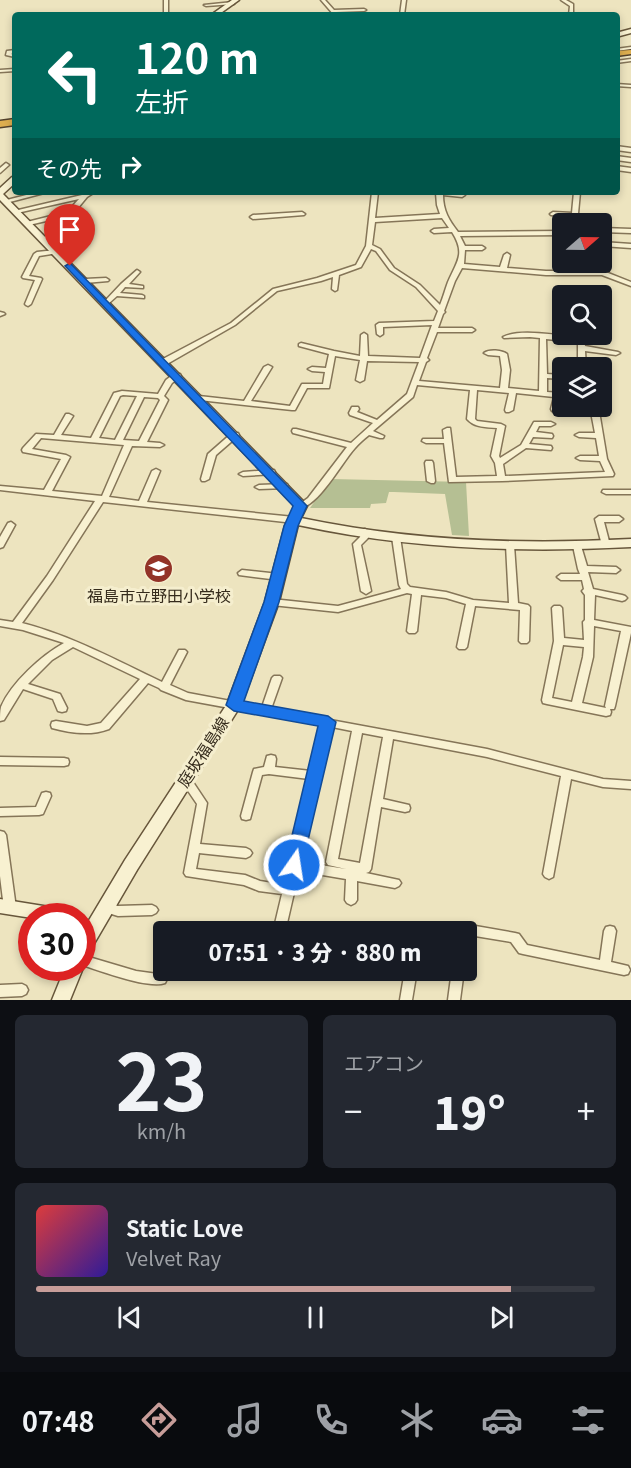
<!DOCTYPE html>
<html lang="ja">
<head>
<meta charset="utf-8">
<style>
  body { margin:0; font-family:Georgia,"Noto Sans JP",serif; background:#242831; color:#f1f3f6; height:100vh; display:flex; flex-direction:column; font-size:22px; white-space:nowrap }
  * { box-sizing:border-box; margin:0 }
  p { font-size:20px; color:#9ea1a6 }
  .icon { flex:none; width:33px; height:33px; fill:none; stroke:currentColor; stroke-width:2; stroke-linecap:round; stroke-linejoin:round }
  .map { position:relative; height:1000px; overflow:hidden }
  .drawer { display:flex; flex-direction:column; gap:15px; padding:15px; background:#0d0f14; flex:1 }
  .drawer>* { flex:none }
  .banner { position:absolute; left:12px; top:12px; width:608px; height:183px; border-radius:6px; box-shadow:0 3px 9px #0003; background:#00695c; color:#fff; overflow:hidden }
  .needle { width:39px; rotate:70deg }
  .buttons { position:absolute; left:552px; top:213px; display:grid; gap:12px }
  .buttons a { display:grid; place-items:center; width:60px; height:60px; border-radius:6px; background:#171b24; box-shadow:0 3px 9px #0003; font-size:30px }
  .speed { position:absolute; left:18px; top:903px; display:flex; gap:12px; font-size:30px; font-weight:700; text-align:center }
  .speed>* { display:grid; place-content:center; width:78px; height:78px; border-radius:50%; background:#171b24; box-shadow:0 3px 9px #0003; line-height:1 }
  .speed .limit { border:9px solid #d22; background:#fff; color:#111 }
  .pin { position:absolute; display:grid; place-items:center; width:51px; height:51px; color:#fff; margin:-62px -26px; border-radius:50% 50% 50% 0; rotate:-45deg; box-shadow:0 0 6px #0007 }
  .pin .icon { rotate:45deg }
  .me { position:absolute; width:66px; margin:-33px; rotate:13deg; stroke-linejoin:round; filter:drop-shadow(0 0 4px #0008) }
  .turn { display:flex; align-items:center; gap:21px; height:126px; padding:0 24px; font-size:27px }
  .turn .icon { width:78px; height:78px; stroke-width:2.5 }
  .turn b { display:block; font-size:42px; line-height:51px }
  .then { display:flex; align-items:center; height:57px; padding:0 24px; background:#0003; gap:12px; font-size:22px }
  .big { font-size:45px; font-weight:800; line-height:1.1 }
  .drawer .tile { flex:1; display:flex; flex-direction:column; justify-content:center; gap:9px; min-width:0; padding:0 21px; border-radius:9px; background:#242831 }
  .drawer .dial { align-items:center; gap:0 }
  .dial b { font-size:78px; line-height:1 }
  .song { display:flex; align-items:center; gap:18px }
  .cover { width:72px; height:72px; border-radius:9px; background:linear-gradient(135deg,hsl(0 70% 55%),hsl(250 70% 35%)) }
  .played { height:6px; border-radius:3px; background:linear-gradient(90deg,#c79d99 85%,#363941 85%) }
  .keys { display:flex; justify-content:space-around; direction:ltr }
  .heat { display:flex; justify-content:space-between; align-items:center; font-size:33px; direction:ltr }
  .drawer .tiles { flex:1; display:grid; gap:15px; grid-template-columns:1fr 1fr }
  .tile:last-child { grid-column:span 2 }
  .trip { position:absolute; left:153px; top:921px; width:324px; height:60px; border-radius:6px; background:#171b24; box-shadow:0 3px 9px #0003; font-weight:800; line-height:60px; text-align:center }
  .tab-bar { display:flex; height:96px; justify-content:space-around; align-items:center; background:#090b0e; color:#9ea1a6 }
  .tab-bar .icon { width:42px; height:42px }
  .tab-bar .selected { color:#c79d99 }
  .tab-bar b { font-size:27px; color:#f1f3f6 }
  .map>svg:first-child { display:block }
  .cemetery { fill:#b5bf93 }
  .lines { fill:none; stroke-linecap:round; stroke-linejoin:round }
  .street-casing { stroke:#857558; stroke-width:3 }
  .secondary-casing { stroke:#67563b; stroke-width:3 }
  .highway-casing { stroke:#53422c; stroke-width:3 }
  .street { fill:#f8f1d1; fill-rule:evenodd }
  .secondary { fill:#f8f1d1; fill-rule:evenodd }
  .highway { fill:#ddae4f; fill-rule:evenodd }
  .route { fill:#1a73e8; stroke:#114b97; stroke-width:1.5 }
  .labels { text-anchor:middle; stroke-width:6; stroke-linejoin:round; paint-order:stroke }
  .poi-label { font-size:16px; fill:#352b1c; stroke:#f5eece }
  .street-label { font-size:16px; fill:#352b1c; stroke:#f5eece }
</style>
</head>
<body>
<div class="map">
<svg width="631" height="1000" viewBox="0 0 631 1000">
  <rect width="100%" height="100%" fill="#ede4bf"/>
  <!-- cemetery -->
  <path class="cemetery" d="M331 479 466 482 469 536 452 535 445 494 394 492H389L386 503 371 504 370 508H310Z"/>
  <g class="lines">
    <defs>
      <path id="street" d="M164 0H168V15H164Z
        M321 0H325L334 10 364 9 366 10 364 11 336 12 338 15H334Z
        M402 0H406L404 15H400Z
        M561 0H566L573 4V15H569L570 6Z
        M233 2 234 4 206 6 204 5Z
        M631 47V49L616 51V49Z
        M15 50V52L11 54 15 55V57L6 55 7 51Z
        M631 59V61L616 63V61Z
        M15 69V71L0 72V70Z
        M616 84 631 85V87L616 86Z
        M616 88 618 89V102L616 103Z
        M616 146 631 148V152L616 150Z
        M616 156 631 158V162L616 160Z
        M6 163 9 165 0 173V168Z
        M616 166 631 168V172L616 170Z
        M38 192H48L6 203 3 201Z
        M88 192H95L87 197 73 214 71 215 47 241 45 242 42 240 63 217 29 225 26 223 27 222 67 212 79 199 17 213 14 211 82 195Z
        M372 192H378L375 218 440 214 437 205 436 193C444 191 457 191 465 195L462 197 443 195C443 211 449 220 458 232L562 231V235L460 236 465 246H482L485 248 482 250H465L464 264 500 267 504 255 507 253 510 255 507 268 546 271H581L573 262H580L588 271H603L631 282V286L602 275H546L462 268 455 281 444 311 445 312 443 314 438 328H472L475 330 472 332H437L427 358 429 360 426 362 419 381 500 388 502 370 500 356 488 355 484 353C489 349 502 350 507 354L510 370 508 388 539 391 540 338 530 337 504 338 503 337C520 328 561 336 581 338L584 340 585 346 618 352 620 353 616 355 585 351 586 368H578V342L546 339 547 374 562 375V379L547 378V392L562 393V397H561L558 411H552L551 409 554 397 516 393 513 410 509 412H506L505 410 509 393 477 390 475 419 477 421 501 424 505 426 499 456 500 458 521 445 534 422H551L555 424 551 426H539L536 432 552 434 553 436 552 438 533 437 529 444 551 446 552 448 551 450 526 448 503 464 505 476 605 472 600 461 580 460 576 458 580 456H599L596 438 579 437 575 435 579 433H595L591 412 585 406H594L599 411 607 459 614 474 613 476 502 481 449 482 444 443H426L422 441 423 439H444L443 430 447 428H450L456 477 497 476 495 463 491 456 497 428C486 427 475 428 467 419L470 390 417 385 413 397 373 431 384 436 383 438H380L369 435C364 439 359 443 355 448 342 462 317 509 298 508L297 506 308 498 347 447 293 433 292 431 293 429H296L351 443 373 423 350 415 349 413 352 407H358L359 409 357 412 377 420 407 394 419 362 367 361 364 380 360 382 356 380 360 360 335 356 329 388H307L295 410H292L199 400 195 398 199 396 244 401 264 367 268 365 272 367 251 401 290 406 302 384H323L325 372 312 371 308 369 312 367 326 368 329 354 299 346V344L301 343 334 351 360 356 361 335 364 333 367 335 368 356 420 358 432 325 383 327V334L380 336 377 334 376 325 379 323 434 321 438 311 416 287 390 270 376 251 371 249 361 267 339 275 337 290 335 291 332 289 333 277 321 281 277 291 235 325 167 364H161L160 362 161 360 231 323 273 289 317 278 356 265 366 246ZM442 218 449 228 434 229 431 231 434 233 452 232C466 254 457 261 448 282 445 290 443 298 440 305L420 285 394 268 380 249 372 245 375 222Z
        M574 192H580L577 224H571L572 217 551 215 550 214 553 212 572 213Z
        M302 212 305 214 304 215 253 219 250 217 253 215Z
        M602 228 631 229V233L602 232Z
        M602 242 631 244V248L602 246Z
        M56 250 59 252 58 253 39 256 29 276 41 278 42 279 31 304 28 306 26 305 25 304 35 280 23 278 22 277 34 254 37 252Z
        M137 270 140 272 129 284 143 286V288L125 287 120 293 142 295 144 296V298L117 296 108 304H104V302L121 284Z
        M106 278 109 280 108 281 85 283 82 281 85 279Z
        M0 312 4 313 5 314 0 316Z
        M174 374H180L181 376 172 383 164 396 168 400 147 442 160 443 164 445 160 447 132 446 109 497 139 501 152 471 156 469 160 471 147 502 294 517 298 520 294 523 103 502 53 580 22 623C72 636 116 660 162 682L179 650H185L187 652 170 685 188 693 262 707 272 678 274 676H280L282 678 271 709 487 749 603 779 631 781V789L603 787 571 779 553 877 549 879 545 877 543 874 561 776 487 757 393 739 383 799 409 805 410 808 409 811 405 812 381 807 371 869 369 872 366 873 399 880 401 883 399 886 395 888 357 881V900L355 903 351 905 347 903 345 900 346 879 299 871 285 932H273L282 894 259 891 244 885 186 876 184 873 197 804 180 779 181 776 185 775 189 776 207 803 200 844 246 848 250 850 252 853 250 856 246 858 199 853 196 869 245 875 260 881 284 885 309 779 269 774 262 775 250 819 246 820 242 819 241 816 253 772 254 769 264 767 267 756 271 755 275 756 276 759 275 767 311 771 322 725 186 700 161 690 159 688 148 683 109 729C90 736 71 733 52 728L51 725 52 722 56 721 87 726 101 723 140 679 73 647 52 660 28 684 60 694 67 708 66 711 62 712 58 711 53 699 23 689 4 720 0 721C0 716 0 711 1 707 11 683 42 655 64 643L23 630 0 626V620L13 622 47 576 95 501 0 490V486L44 490 61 459 23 452 22 450 23 448 36 434 54 435 66 414H69L73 416 61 435 91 438 114 393 122 391 158 394 166 380ZM123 395 137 396 115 440 99 438 120 396ZM144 397 158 398 160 400 139 441 123 440ZM41 438 124 445 102 496 52 491 70 457 66 455 32 449ZM332 727 352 731 326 862 328 865 346 869 301 862ZM362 733 383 737 360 863 338 859Z
        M232 433H238L239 435 216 455 209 479 205 481H202L201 479 208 454Z
        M426 461H432L433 463 435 481 434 483H431L427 481 425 463Z
        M271 470H274L275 472 274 474 243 476 239 474 243 472Z
        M284 484H287L288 486 287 488 259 489 255 487 259 485Z
        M603 490H631V494H606L602 492Z
        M599 516H619L623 519 619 522H604L610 545 609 547H603L602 545 595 519Z
        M11 522 15 525 3 547 0 548V537L8 523Z
        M365 529 369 532 368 538 361 545 371 591 366 594 361 591 353 544 360 537 362 530Z
        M396 534 400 537 407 584 410 587 446 592 473 600 509 603 506 545 507 543H513L514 545 518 603 528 605 530 607 529 641 527 643H521L519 641 520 610 475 606 467 647 465 649H459L457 647 466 604 446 598 421 595 417 631 415 633H409L407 631 412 594 407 593 338 612 272 605 269 604 267 602 269 600 272 599 338 606 401 589 399 585 392 537Z
        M577 543 581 546 587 566 616 567 620 570 616 573 588 572 593 589 622 595 625 596 627 598 625 600 622 601 595 595 594 620 631 627V633L615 706 614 709H610L611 712 610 715 606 716 547 704 543 703 542 700 554 641 552 608 554 606H560L562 608 564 638 584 640 583 622 585 620V595L582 591 584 589 582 580H561L557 577 561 574H580L578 569 573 546ZM594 626 621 631 605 706 606 708 582 703 593 657ZM563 645 584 647 583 657 572 702 552 698Z
        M242 570 279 574 283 577 279 580 239 575 238 573Z
        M0 757 64 758 68 759 69 762 68 765 64 766 0 765Z
        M46 792 50 793 51 796 43 814 39 815 0 816V808L36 807 42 793Z
        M0 831 4 832 6 835 16 908 14 911 10 913 6 911 4 908 0 876Z
        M106 903 118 906 152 905 156 907 158 910 156 913 152 915 118 916 102 911 100 908 102 905Z
        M464 924 515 933 519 934 527 945 600 960 604 931 606 927 610 926 614 927 616 931 611 962 628 966 630 970 628 974 624 975 523 954 519 953 511 942 469 935 466 936V932H458L460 925Z
        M82 955 136 971 165 975 167 979 165 983C148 989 101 971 82 965Z
        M405 970H417L412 1000H400Z
        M452 970H464L460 1000H448Z
        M22 984 26 986 28 990 26 994 22 996 0 997V985Z"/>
      <path id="secondary" d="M232 0H239L218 15H211Z
        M631 29V33L616 37V33Z
        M12 177H15V183L3 194 305 503 307 506 301 518C410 541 520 545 631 539V547C519 553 408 549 298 525L279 602 241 705 137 870 88 954 82 956V932L125 860 227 704 265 602 285 526 295 506 0 200V188Z
        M0 899 62 909 68 911 70 916H32V918L0 913Z
        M65 968H83L70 1000H52Z"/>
      <path id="highway" d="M631 50V54L616 56V51Z
        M15 119V125L0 127V121Z"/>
    </defs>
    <!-- street casing -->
    <use href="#street" class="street-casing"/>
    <!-- secondary casing -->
    <use href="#secondary" class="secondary-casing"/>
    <!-- highway casing -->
    <use href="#highway" class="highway-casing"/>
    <!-- street -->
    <use href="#street" class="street"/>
    <!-- secondary -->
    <use href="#secondary" class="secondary"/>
    <!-- highway -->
    <use href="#highway" class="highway"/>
  </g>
  <!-- route -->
  <path class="route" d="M70 263 307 506 298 526 279 602 244 701 328 716 336 722 301 870 294 873 288 870 285 865 318 726 234 711 226 705 264 602 284 526 293 506 67 268 65 266Z"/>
  <!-- icons -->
  <defs>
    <symbol id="school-disc" viewBox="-11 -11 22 22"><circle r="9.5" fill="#933328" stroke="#f5eece"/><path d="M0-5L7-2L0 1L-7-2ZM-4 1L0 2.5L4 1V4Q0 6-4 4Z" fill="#fff"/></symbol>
  </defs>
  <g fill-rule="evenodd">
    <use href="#school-disc" x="142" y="552" width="33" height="33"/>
  </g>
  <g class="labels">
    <!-- poi labels -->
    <g class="poi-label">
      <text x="159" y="602">福島市立野田小学校</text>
    </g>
    <!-- street labels -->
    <g class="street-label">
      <text transform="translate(203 752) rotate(-57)" y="6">庭坂福島線</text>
    </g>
  </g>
</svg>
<div class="buttons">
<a><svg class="needle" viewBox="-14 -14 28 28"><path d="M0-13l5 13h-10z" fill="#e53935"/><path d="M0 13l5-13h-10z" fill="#9ea1a6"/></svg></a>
<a><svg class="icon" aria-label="search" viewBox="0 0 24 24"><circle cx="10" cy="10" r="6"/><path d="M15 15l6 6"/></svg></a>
<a><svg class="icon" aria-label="layers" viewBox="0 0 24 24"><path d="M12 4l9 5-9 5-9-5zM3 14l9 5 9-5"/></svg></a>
</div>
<div class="speed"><div class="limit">30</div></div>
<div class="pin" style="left:70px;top:266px;background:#d93025"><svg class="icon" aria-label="arrive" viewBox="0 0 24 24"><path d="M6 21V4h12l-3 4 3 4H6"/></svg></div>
<svg class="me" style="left:294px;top:865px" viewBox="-20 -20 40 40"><circle r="17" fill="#1a73e8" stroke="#fff" stroke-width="3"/><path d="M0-11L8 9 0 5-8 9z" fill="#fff"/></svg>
<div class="trip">07:51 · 3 分 · 880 m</div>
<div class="banner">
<div class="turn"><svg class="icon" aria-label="left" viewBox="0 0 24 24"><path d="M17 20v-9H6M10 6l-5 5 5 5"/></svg><div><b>120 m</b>左折</div></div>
<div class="then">その先<svg class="icon" aria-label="right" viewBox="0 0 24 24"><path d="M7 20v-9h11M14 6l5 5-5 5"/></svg></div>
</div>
</div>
<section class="drawer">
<div class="tiles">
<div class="tile dial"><b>23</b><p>km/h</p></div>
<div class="tile"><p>エアコン</p>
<div class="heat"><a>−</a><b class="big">19°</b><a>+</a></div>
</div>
<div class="tile">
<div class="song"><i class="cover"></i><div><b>Static Love</b><p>Velvet Ray</p></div></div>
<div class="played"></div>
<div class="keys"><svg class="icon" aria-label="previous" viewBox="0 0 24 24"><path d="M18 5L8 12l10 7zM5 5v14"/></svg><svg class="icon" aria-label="pause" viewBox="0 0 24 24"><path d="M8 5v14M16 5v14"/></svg><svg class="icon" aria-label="next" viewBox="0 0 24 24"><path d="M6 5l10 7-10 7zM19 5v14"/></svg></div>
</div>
</div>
</section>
<nav class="tab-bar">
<b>07:48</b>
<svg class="icon selected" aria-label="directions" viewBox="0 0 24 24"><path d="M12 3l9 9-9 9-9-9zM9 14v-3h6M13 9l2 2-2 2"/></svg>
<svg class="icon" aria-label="music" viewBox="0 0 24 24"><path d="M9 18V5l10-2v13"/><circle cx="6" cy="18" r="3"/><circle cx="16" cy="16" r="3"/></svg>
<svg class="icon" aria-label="phone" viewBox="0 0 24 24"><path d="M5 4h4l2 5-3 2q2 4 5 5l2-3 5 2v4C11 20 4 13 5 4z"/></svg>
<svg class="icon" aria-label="climate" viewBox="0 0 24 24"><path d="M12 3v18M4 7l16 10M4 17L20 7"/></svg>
<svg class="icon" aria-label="car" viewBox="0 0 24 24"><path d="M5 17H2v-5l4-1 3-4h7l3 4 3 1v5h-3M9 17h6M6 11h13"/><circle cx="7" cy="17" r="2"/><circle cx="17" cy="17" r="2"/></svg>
<svg class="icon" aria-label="filters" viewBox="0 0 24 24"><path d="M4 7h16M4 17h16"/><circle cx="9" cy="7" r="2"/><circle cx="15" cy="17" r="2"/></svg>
</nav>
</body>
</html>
